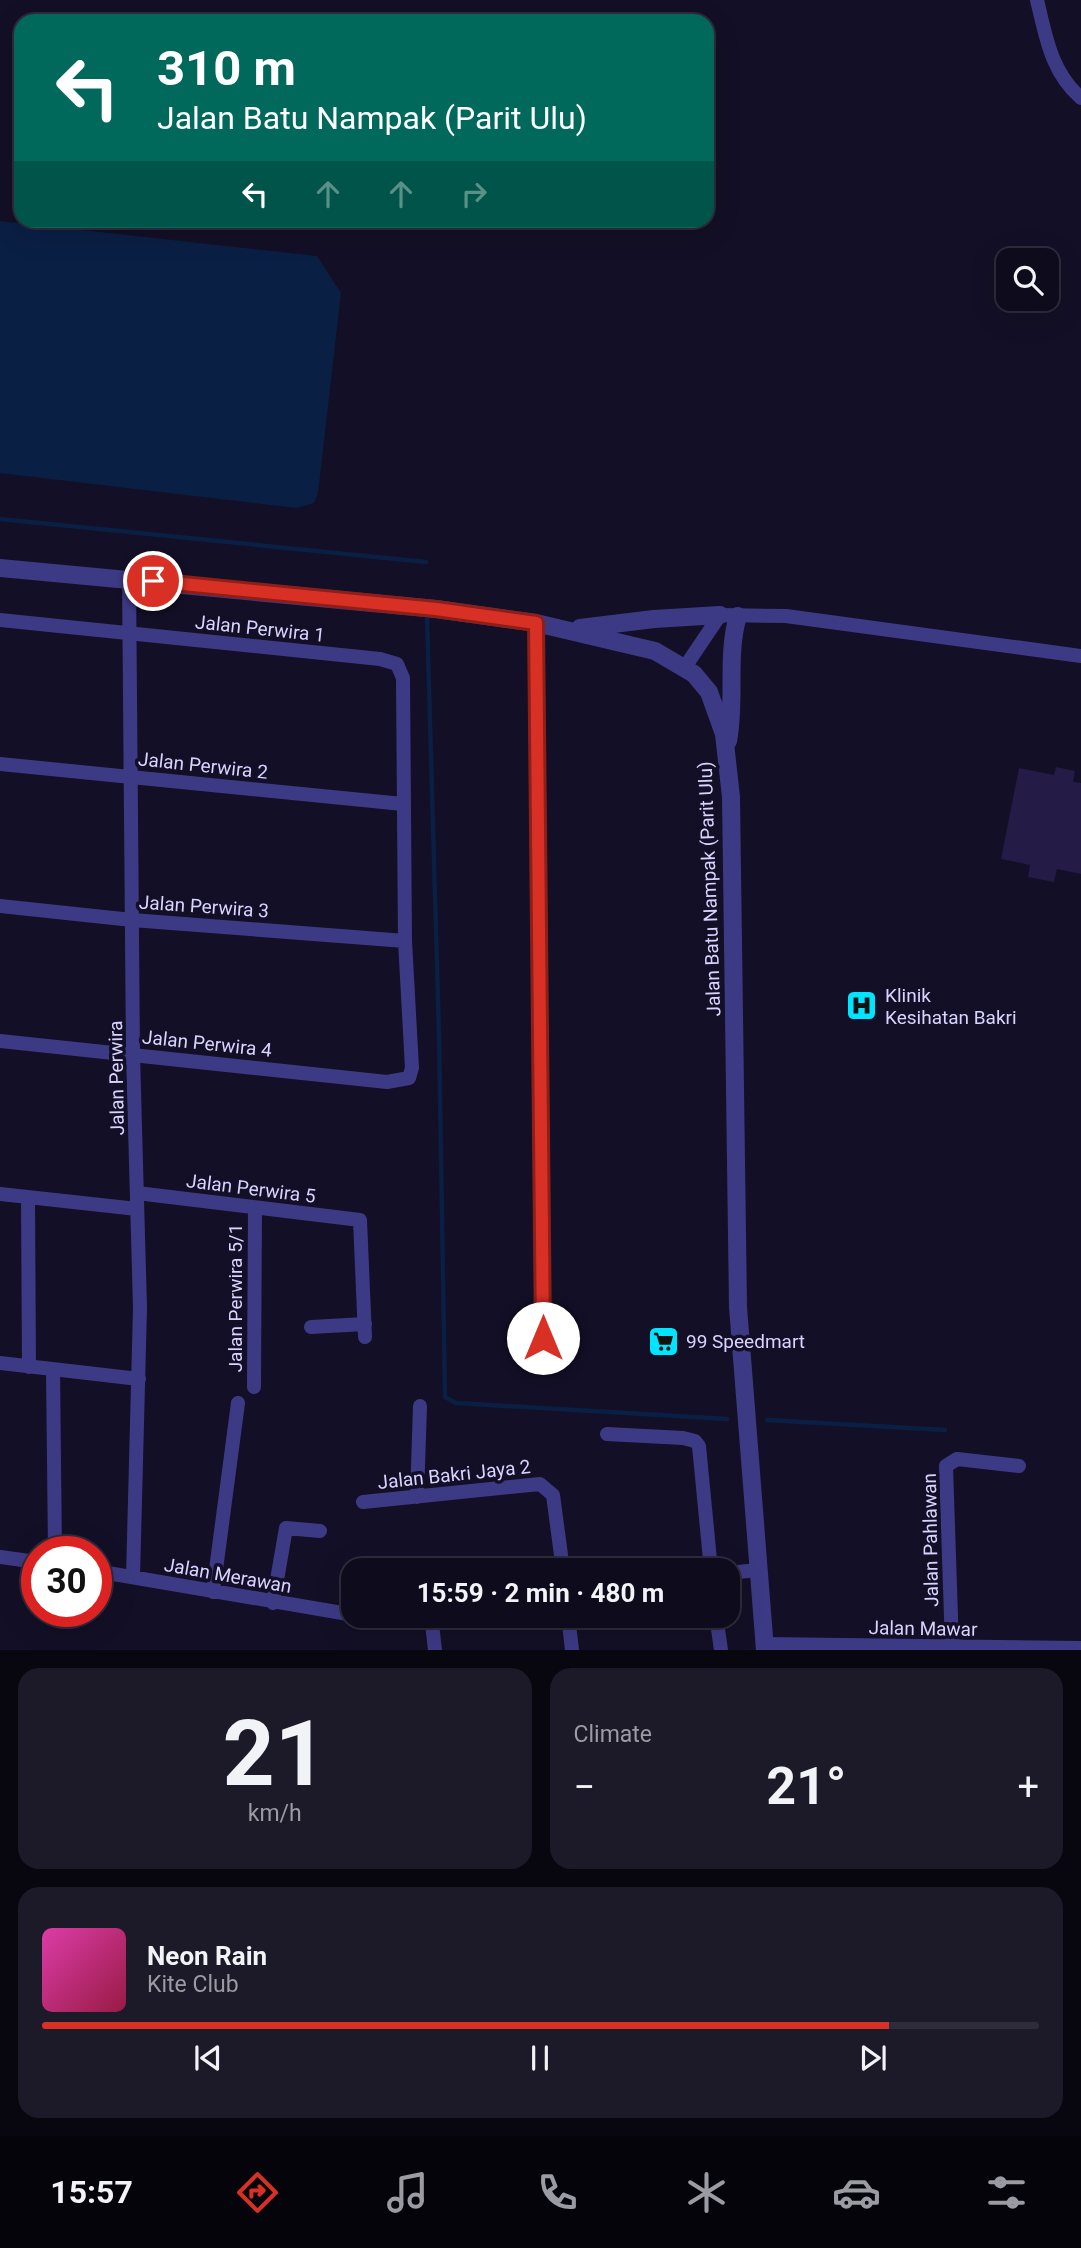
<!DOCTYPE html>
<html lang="en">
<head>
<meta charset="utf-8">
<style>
  body { margin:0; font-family:Roboto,sans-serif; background:#1c1929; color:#f1f3f6; height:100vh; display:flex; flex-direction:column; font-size:26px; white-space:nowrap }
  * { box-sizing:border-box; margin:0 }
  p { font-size:23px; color:#9b9ba3 }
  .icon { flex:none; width:38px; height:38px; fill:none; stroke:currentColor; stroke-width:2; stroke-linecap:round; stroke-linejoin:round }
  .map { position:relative; height:1650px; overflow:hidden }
  .panel { display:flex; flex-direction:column; gap:18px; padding:18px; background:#08060f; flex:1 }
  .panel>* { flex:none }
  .banner { position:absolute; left:14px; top:14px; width:700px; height:214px; border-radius:21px; box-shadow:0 7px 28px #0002,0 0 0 2px #2e2b3b; background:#00695c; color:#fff; overflow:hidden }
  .buttons { position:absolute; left:996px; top:248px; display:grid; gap:14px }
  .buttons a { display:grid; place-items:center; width:63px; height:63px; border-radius:14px; background:#0e0b1c; box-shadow:0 7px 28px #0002,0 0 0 2px #2e2b3b; font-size:35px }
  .speed { position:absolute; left:21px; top:1536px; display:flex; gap:14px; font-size:35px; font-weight:700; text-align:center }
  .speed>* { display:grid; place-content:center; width:91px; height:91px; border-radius:50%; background:#0e0b1c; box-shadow:0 7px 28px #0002,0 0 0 2px #2e2b3b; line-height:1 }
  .speed .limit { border:10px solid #d22; background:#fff; color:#111 }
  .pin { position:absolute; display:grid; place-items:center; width:60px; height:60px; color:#fff; margin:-30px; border:4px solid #fff; border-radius:50%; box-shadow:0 2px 7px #0007 }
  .me { position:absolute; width:77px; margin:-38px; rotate:0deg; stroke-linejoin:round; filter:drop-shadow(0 0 5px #0008) }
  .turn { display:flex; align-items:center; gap:24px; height:147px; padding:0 28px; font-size:32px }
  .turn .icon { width:91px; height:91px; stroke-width:2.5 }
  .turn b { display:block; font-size:49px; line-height:60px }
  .lanes { display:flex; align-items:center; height:66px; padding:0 28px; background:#0003; justify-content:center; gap:35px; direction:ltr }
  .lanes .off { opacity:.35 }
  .big { font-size:52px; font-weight:700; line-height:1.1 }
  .panel .widget { flex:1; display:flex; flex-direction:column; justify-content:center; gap:10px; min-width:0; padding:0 24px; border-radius:21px; background:#1c1929 }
  .panel .dial { align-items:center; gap:0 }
  .dial b { font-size:91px; line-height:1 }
  .song { display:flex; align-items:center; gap:21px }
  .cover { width:84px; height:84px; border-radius:10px; background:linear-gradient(135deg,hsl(320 70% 55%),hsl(340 70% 35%)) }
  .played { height:7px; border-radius:4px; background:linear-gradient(90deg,#d93025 85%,#2e2b3b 85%) }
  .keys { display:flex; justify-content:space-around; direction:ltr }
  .heat { display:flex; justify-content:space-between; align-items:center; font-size:38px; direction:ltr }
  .panel .tiles { flex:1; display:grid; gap:18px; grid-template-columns:1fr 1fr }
  .widget:last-child { grid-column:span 2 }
  .trip { position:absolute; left:341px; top:1558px; width:399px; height:70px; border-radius:21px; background:#0e0b1c; box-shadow:0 7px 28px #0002,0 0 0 2px #2e2b3b; font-weight:700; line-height:70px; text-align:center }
  .dock { display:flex; height:112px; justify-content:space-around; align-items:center; background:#06040b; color:#9b9ba3 }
  .dock .icon { width:49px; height:49px }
  .dock .active { color:#d93025 }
  .dock b { font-size:32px; color:#f1f3f6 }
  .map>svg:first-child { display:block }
  .water { fill:#0a1f44 }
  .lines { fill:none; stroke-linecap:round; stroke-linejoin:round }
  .stream { stroke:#0a1f44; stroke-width:4.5 }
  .building { fill:#241b47 }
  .minor { stroke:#3d3a85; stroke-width:14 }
  .tertiary { stroke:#3d3a85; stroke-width:18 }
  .route-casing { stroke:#8d1f18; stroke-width:18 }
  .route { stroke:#d93025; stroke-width:12 }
  .labels { text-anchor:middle; stroke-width:7; stroke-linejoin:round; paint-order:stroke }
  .street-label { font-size:19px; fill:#d9d4ff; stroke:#130f26 }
  .poi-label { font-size:19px; fill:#d9d4ff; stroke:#130f26; text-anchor:start }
</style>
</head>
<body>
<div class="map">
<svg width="1081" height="1650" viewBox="0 0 1081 1650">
  <rect width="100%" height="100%" fill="#130f26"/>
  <!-- water -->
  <path class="water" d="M0 221 317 256 341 293 318 493 314 503 296 508 0 473Z"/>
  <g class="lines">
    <!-- stream -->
    <path class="stream" d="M0 519 426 562
      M427 617 439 1034 445 1397 456 1403 727 1419
      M767 1420 945 1430"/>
  </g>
  <!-- building -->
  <path class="building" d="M1056 767 1075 771 1073 782 1081 783V874L1057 869 1054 882 1028 877 1030 865 1001 859 1019 768 1054 775Z"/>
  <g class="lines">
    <!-- minor -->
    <path class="minor" d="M1037 0C1046 37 1051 72 1081 98
      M129 578 133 1054 140 1308 133 1577
      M0 620 380 659 397 664 403 678 405 941 412 1068 409 1078 387 1082 0 1041
      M536 623 543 1338
      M685 667 720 615 786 616 1081 656
      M0 764 403 804
      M0 906 132 920 405 941
      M137 1193 360 1220 365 1337
      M0 1194 137 1209
      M28 1197 29 1367
      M311 1327 365 1324
      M0 1363 139 1379
      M53 1369 55 1552
      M254 1387 255 1208
      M607 1434 683 1438 695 1441 699 1446 711 1570
      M417 1497 420 1406
      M363 1502 540 1484 553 1495 563 1570
      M0 1557 37 1562
      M96 1571 354 1615
      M728 1573 758 1570
      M213 1592 238 1403
      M273 1603 286 1528 320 1531
      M431 1615 435 1650
      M568 1615 572 1650
      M716 1615 721 1650
      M765 1644 1081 1648
      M952 1647 946 1466 957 1459 1019 1466"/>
    <!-- tertiary -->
    <path class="tertiary" d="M0 568 436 609 536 623 655 651 694 674 709 692 724 734 731 797 738 1307 765 1650
      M580 628 654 619 720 615
      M728 741C736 700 726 656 738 616"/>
  </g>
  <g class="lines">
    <defs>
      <path id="route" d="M153 581 436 609 536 623 543 1338"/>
    </defs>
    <!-- route casing -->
    <use href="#route" class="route-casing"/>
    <!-- route -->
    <use href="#route" class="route"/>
  </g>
  <!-- icons -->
  <defs>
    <symbol id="hospital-square" viewBox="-11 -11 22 22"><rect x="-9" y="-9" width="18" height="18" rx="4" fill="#00e5ff" stroke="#130f26"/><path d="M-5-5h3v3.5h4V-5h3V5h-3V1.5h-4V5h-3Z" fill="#111"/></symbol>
    <symbol id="supermarket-square" viewBox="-11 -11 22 22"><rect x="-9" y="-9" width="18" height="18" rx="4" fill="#00e5ff" stroke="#130f26"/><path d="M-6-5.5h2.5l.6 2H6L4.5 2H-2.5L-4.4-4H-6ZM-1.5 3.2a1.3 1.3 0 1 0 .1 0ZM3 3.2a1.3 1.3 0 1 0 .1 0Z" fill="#111"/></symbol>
  </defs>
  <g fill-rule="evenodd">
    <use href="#hospital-square" x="844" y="988" width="35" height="35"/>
    <use href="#supermarket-square" x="646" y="1324" width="35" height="35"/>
  </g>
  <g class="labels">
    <!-- street labels -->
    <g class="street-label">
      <text transform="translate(260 628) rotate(6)" y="7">Jalan Perwira 1</text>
      <text transform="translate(203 765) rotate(6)" y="7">Jalan Perwira 2</text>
      <text transform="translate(709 889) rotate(-92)" y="7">Jalan Batu Nampak (Parit Ulu)</text>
      <text transform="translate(204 906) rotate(4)" y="7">Jalan Perwira 3</text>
      <text transform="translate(207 1043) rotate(6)" y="7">Jalan Perwira 4</text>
      <text transform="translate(116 1078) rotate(-91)" y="7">Jalan Perwira</text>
      <text transform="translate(251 1188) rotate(7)" y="7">Jalan Perwira 5</text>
      <text transform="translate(235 1298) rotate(-90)" y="7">Jalan Perwira 5/1</text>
      <text transform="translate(454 1474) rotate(-6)" y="7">Jalan Bakri Jaya 2</text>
      <text transform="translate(930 1540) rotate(-91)" y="7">Jalan Pahlawan</text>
      <text transform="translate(228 1575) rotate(10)" y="7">Jalan Merawan</text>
      <text transform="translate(923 1628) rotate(1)" y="7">Jalan Mawar</text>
    </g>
    <!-- poi labels -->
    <g class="poi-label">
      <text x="885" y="1002">Klinik<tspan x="885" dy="22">Kesihatan Bakri</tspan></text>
      <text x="686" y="1348">99 Speedmart</text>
    </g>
  </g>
</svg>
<div class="buttons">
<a><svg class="icon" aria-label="search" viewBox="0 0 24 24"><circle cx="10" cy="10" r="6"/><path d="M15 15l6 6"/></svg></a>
</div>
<div class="speed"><div class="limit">30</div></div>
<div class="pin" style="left:153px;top:581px;background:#d93025"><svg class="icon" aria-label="arrive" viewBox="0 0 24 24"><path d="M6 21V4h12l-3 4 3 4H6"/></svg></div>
<svg class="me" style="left:543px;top:1338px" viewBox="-20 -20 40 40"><circle r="19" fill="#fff"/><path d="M0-13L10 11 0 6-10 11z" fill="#d93025"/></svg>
<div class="trip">15:59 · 2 min · 480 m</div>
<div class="banner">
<div class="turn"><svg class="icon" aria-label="left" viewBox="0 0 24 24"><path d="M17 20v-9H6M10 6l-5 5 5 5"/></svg><div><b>310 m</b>Jalan Batu Nampak (Parit Ulu)</div></div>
<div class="lanes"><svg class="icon" aria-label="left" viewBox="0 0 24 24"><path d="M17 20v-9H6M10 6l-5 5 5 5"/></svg><svg class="icon off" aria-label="ahead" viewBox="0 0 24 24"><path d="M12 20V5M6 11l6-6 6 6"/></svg><svg class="icon off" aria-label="ahead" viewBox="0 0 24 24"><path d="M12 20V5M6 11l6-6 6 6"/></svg><svg class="icon off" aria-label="right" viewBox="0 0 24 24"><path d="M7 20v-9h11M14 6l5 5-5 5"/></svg></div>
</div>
</div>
<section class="panel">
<div class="tiles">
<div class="widget dial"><b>21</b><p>km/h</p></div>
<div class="widget"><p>Climate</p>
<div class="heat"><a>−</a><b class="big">21°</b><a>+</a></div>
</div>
<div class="widget">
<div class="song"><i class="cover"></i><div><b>Neon Rain</b><p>Kite Club</p></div></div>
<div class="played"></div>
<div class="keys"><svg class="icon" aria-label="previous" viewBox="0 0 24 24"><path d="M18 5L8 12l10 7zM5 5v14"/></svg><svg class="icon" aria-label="pause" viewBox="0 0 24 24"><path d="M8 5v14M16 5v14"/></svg><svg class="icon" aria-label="next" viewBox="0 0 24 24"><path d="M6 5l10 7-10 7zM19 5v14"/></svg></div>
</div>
</div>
</section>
<nav class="dock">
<b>15:57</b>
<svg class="icon active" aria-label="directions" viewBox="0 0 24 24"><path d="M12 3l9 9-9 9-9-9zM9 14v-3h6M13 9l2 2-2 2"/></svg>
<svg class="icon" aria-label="music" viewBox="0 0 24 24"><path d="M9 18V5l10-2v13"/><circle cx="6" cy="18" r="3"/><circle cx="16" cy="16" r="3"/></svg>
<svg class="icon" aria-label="phone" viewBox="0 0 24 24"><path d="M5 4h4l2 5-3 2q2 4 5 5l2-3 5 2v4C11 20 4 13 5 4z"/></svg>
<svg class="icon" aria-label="climate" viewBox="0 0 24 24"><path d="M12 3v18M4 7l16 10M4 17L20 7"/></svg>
<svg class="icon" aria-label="car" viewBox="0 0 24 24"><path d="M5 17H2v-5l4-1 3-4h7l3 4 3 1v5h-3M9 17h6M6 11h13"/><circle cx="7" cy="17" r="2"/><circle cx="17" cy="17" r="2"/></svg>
<svg class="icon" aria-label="filters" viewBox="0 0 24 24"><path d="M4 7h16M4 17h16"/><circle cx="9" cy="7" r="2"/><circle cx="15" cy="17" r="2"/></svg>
</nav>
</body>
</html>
